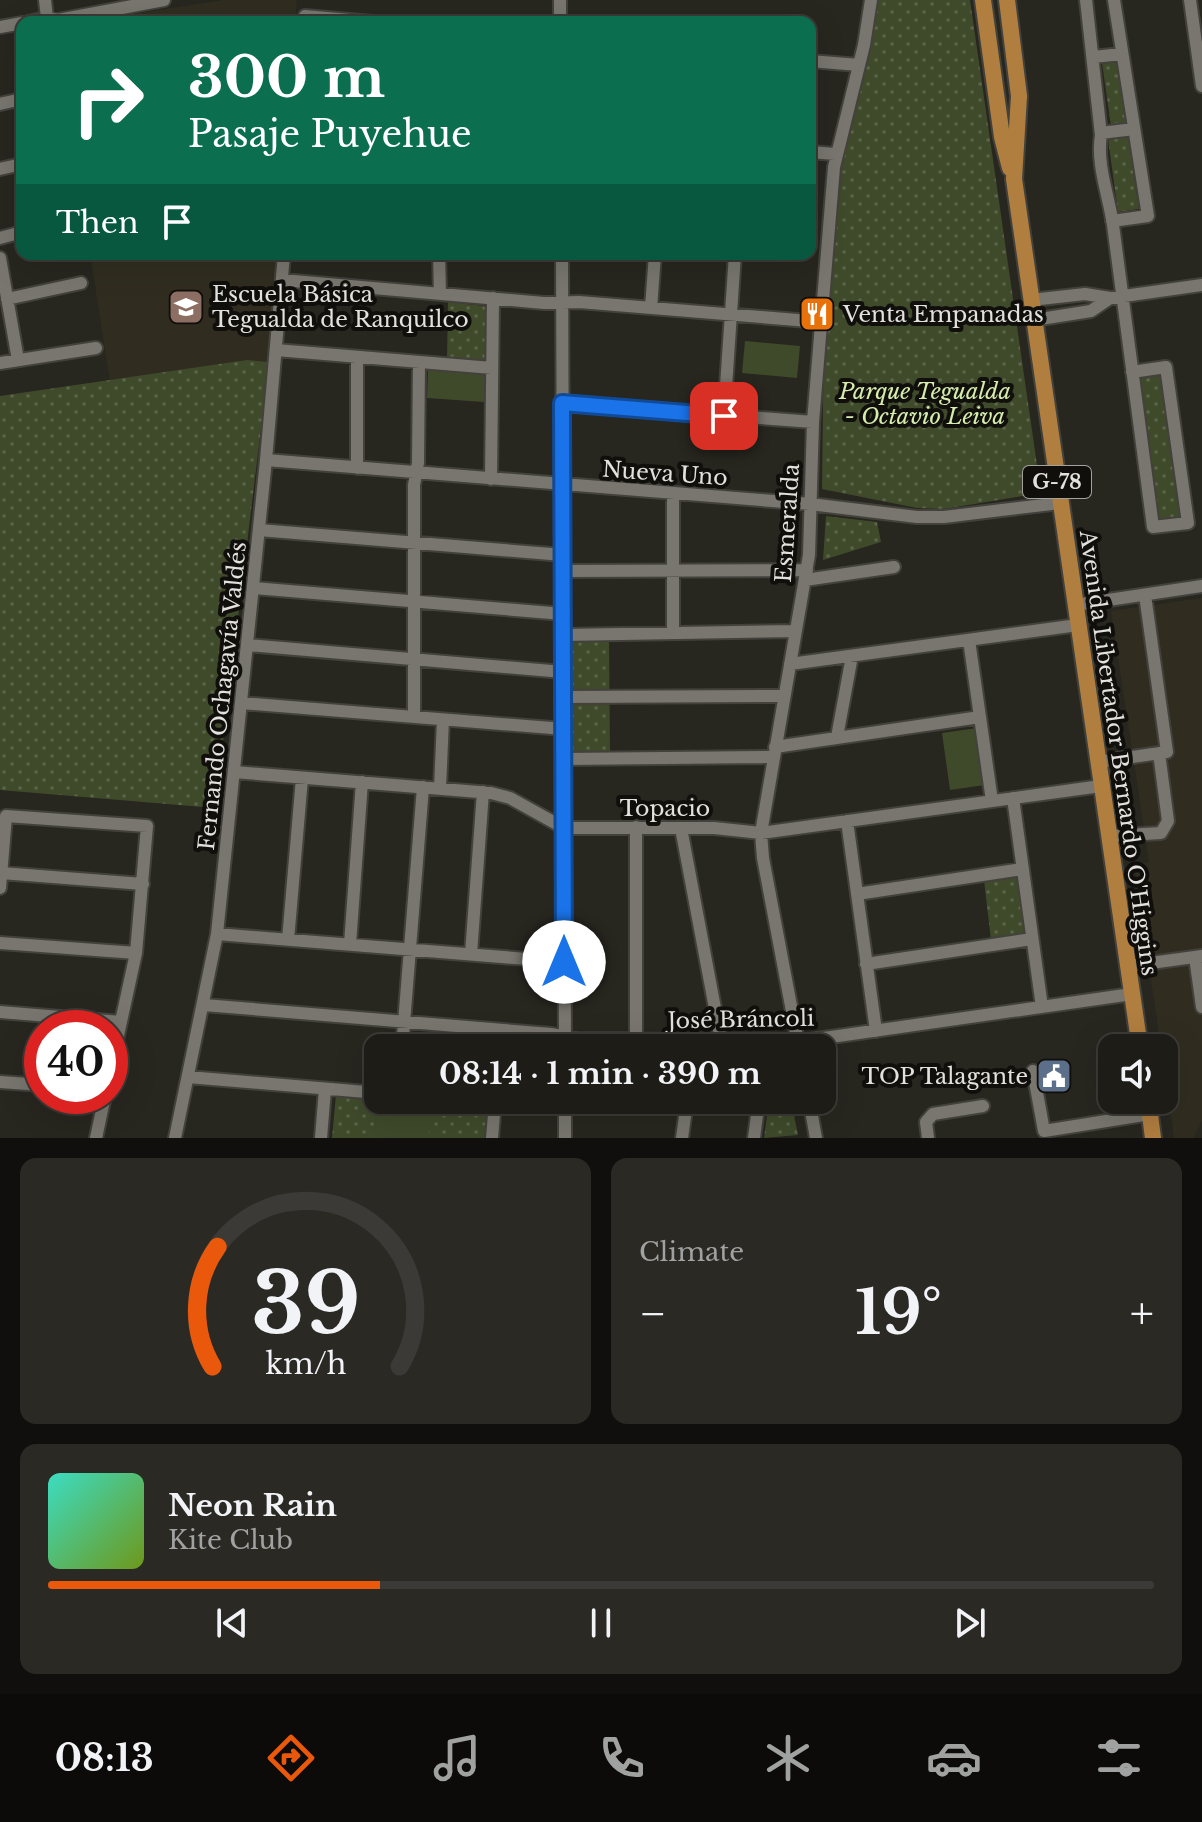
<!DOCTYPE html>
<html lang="en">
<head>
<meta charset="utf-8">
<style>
  body { margin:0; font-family:"Libre Baskerville",serif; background:#2a2924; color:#f1f3f6; height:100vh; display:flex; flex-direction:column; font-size:30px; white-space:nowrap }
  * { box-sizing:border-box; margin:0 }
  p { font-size:26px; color:#a0a1a1 }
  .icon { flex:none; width:44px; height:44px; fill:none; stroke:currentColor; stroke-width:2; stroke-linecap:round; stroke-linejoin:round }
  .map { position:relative; height:1138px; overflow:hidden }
  .panel { display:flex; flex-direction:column; gap:20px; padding:20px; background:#100f0d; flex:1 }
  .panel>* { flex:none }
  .top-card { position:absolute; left:16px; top:16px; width:800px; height:244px; border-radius:16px; box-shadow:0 8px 32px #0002,0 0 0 2px #3b3a36; background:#0b6e4f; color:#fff; overflow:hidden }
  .buttons { position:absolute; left:1098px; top:1034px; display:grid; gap:16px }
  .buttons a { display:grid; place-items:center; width:80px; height:80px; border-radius:16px; background:#1d1c17; box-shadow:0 8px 32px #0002,0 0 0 2px #3b3a36; font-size:40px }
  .speed { position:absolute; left:24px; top:1010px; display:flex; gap:16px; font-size:40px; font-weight:700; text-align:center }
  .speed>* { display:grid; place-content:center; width:104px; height:104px; border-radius:50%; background:#1d1c17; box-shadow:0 8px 32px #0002,0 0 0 2px #3b3a36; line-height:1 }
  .speed .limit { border:12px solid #d22; background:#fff; color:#111 }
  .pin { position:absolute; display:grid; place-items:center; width:68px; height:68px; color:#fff; margin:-34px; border-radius:16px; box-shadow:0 4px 12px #0006 }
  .me { position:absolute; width:88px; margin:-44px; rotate:0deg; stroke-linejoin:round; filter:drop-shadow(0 0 6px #0008) }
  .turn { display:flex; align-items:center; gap:28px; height:168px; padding:0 40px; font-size:36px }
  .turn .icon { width:104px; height:104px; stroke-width:2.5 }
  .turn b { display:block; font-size:56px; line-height:68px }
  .then { display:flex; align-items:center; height:76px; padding:0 40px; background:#0003; gap:16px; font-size:30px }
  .big { font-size:60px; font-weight:800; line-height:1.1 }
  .panel .card { flex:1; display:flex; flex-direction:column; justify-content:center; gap:12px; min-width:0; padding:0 28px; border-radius:16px; background:#2a2924 }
  .panel .dial { align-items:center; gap:0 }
  .dial svg { height:208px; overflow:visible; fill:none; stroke:#3b3a36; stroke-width:7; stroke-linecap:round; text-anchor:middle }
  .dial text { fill:#f1f3f6; stroke:none }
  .song { display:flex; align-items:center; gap:24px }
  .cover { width:96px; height:96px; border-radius:12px; background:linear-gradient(135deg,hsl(170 70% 55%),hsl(80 70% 35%)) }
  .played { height:8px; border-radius:4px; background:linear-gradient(90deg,#ea580c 30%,#3b3a36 30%) }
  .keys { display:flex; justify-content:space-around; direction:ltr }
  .heat { display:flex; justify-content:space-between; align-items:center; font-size:44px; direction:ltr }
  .panel .tiles { flex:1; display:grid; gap:20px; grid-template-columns:1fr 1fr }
  .card:last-child { grid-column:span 2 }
  .trip { position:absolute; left:364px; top:1034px; width:472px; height:80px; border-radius:16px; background:#1d1c17; box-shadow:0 8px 32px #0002,0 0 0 2px #3b3a36; font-weight:800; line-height:80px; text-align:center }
  .menu { display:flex; height:128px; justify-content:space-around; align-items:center; background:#0c0b09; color:#a0a1a1 }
  .menu .icon { width:56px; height:56px }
  .menu .selected { color:#ea580c }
  .menu b { font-size:36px; color:#f1f3f6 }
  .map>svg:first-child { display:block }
  .built { fill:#302d20 }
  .grass { fill:url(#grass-dots) }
  .pitch { fill:#3f4a2b }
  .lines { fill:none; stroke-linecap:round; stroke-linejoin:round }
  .minor-casing { stroke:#42413c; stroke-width:16 }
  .major-casing { stroke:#42413c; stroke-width:20 }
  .minor { stroke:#78766e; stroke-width:12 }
  .major { stroke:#b07e3f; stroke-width:16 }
  .route-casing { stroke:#114b97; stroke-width:20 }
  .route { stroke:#1a73e8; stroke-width:14 }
  .labels { text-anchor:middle; stroke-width:8; stroke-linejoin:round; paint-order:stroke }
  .shield { fill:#100f0c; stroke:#a3a29e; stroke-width:2 }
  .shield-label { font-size:20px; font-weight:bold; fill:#e2e1dd }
  .poi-label { font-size:22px; fill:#e2e1dd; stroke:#100f0c; text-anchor:start }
  .park-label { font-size:22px; font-style:italic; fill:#d6edad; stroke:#100f0c }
  .street-label { font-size:22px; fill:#e2e1dd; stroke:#100f0c }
</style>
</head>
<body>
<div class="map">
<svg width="1202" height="1138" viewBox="0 0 1202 1138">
  <defs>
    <pattern id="grass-dots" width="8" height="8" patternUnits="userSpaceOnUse" patternTransform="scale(2)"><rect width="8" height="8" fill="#3f4a2b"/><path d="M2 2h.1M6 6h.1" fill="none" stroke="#5a6449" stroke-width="1.8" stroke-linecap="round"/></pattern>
  </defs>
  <rect width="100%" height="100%" fill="#27261f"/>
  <!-- built -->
  <path class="built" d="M223 0H297L295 22H81Z
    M90 254H277L269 362 247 360 110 382Z
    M1202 598V1121L1193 1138H1174L1164 1070V1048H1161L1134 864 1149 862 1111 611Z"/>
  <!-- grass -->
  <path class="grass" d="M877 0H970L1041 493 944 509 917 508 822 489 824 317 841 166 867 60Z
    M1117 60 1126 124 1111 126 1102 63Z
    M1128 136 1139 209 1118 212 1108 139Z
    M448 302 484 306 487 310 486 360 483 363 447 359Z
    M247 360 269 362 215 808 0 790V396Z
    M1162 372 1181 517 1156 521 1137 375Z
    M826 516 877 522 881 542 823 560Z
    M569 636H609L610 756 570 758Z
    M1021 875 1028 936 991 940 984 880Z
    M336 1095 491 1106 489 1138H332Z
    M769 1100H791L798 1135 764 1138Z"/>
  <!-- pitch -->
  <path class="pitch" d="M745 341 800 346 797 378 742 373Z
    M428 370 486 374 484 402 427 398Z
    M977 728 985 785 950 790 942 733Z
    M377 1105 431 1109 429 1138H374Z"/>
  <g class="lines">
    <defs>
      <path id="minor" d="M45 0 47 18
        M560 0V22
        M1086 0 1101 135C1096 164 1109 196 1113 225 1126 326 1140 426 1153 527L1188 523 1166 367 1132 372
        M1190 0 1202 86
        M305 16 372 22
        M28 22 47 18 58 20 164 0
        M0 27 22 23
        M1093 57 1122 54
        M810 61 859 65
        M0 104 22 99
        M1101 133 1134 129
        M810 152 835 154
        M0 169 22 164
        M1112 221 1148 216 1114 0
        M0 238 22 232
        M439 254 440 294
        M562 254 565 1048
        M0 258 18 360
        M282 280 544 303 579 302 821 322
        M7 299 81 283
        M1031 300 1085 294 1110 298 1202 285
        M651 308 655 254
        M1034 320 1091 311 1110 298
        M276 350 492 368
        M357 357V468
        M0 363 96 348
        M562 403 813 422
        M724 416 735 254
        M266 460 810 504 917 517H944L1060 503
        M491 479 493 298
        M259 530 563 555
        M563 571 807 570
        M805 580 894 567
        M253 588 563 614
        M1075 605 1202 586
        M673 633V494
        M563 635 796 631
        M969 640 992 801
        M247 645 563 672
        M790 664 1078 625
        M564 697 784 696
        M241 703 564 729
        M414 717V485L418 463 419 362
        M837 737 852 656
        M775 747 980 717
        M564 759 773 757
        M1098 762 1167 752 1145 595
        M234 772 491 793 510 798 564 828H714L761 833 1101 786
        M440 788 443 720
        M1013 798 1042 1007
        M847 821 876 1031
        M636 827V1039
        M681 828 721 1040
        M1109 836 1161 833 1168 821 1159 753
        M1 873 143 884
        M0 888 6 816 147 826 136 953 110 1072
        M857 894 1022 869
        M217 934 564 962
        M288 940 302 778
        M0 943 136 953
        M350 944 362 782
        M471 954 483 792
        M1195 957 1202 1007
        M866 964 1032 939
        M1129 966 1202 956
        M204 1005 551 1034 577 1039 810 1040 1132 994
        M0 1012 121 1022
        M402 1048 423 787
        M799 1048 763 858 761 833 809 555 813 422 834 167 864 45 871 0
        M1033 1071 1044 1131 1150 1114
        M188 1077 378 1093
        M0 1082 42 1085
        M461 1100 565 1108 687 1107
        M809 1100 816 1138
        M96 1138 105 1096
        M175 1138 217 934 266 460 284 254
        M321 1138 325 1089
        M492 1138 495 1103
        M565 1138V1103
        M682 1138 687 1102
        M754 1138 759 1100
        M928 1138 926 1122 933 1114 983 1106"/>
      <path id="major" d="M983 0 1002 137 1010 168
        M1007 0 1019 96 1014 179 1140 1048
        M1148 1100 1153 1138"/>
    </defs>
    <!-- minor casing -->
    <use href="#minor" class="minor-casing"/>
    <!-- major casing -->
    <use href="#major" class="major-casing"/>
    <!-- minor -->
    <use href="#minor" class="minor"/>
    <!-- major -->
    <use href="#major" class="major"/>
  </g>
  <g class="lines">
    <defs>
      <path id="route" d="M564 962 562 403 724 416"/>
    </defs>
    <!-- route casing -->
    <use href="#route" class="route-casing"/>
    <!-- route -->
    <use href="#route" class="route"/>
  </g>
  <!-- icons -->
  <defs>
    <symbol id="school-square" viewBox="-11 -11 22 22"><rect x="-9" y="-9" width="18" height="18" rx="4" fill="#8d6e63" stroke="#100f0c"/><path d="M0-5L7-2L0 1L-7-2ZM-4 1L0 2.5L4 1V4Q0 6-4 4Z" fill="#fff"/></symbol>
    <symbol id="restaurant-square" viewBox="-11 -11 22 22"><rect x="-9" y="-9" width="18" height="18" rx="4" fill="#e8710a" stroke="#100f0c"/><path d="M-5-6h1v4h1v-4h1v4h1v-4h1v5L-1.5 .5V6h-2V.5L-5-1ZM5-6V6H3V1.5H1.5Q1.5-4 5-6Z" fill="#fff"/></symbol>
    <symbol id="civic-square" viewBox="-11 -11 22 22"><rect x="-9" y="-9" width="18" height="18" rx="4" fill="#5c6f8a" stroke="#100f0c"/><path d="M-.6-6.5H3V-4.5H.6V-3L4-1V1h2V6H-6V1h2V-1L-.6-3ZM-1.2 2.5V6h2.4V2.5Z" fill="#fff"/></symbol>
  </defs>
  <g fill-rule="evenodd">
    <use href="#school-square" x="166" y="287" width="40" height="40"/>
    <use href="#restaurant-square" x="797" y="294" width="40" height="40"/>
    <use href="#civic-square" x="1034" y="1056" width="40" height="40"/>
  </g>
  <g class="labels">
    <!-- shield labels -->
    <rect class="shield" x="1023" y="466" width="68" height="32" rx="6"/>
    <g class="shield-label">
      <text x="1057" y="489">G-78</text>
    </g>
    <!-- poi labels -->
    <g class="poi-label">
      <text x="212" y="302">Escuela Básica<tspan x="212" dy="25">Tegualda de Ranquilco</tspan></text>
      <text x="843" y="322">Venta Empanadas</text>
      <text x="1028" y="1084" text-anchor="end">TOP Talagante</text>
    </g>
    <!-- park labels -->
    <g class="park-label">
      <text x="925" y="399">Parque Tegualda<tspan x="925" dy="25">- Octavio Leiva</tspan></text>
    </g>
    <!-- street labels -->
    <g class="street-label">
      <text transform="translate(665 473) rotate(4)" y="8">Nueva Uno</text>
      <text transform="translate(787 523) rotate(-86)" y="8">Esmeralda</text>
      <text transform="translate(222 696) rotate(-84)" y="8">Fernando Ochagavía Valdés</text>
      <text transform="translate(1119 753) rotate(82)" y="8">Avenida Libertador Bernardo O'Higgins</text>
      <text x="665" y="816">Topacio</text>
      <text transform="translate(741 1019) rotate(-1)" y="8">José Bráncoli</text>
    </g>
  </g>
</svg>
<div class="buttons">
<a><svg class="icon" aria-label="sound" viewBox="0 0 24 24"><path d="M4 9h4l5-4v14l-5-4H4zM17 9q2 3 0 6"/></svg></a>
</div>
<div class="speed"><div class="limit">40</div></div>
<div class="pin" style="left:724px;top:416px;background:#d93025"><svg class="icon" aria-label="arrive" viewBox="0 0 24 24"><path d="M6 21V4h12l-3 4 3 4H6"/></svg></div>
<svg class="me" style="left:564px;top:962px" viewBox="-20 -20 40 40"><circle r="19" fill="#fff"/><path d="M0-13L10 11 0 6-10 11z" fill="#1a73e8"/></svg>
<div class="trip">08:14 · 1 min · 390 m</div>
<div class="top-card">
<div class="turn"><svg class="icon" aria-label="right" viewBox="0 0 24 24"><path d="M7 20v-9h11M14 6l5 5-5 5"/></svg><div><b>300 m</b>Pasaje Puyehue</div></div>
<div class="then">Then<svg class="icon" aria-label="arrive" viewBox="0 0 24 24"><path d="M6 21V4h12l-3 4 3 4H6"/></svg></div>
</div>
</div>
<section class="panel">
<div class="tiles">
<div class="card dial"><svg viewBox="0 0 100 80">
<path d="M14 69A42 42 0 1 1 86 69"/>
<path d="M14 69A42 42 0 0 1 16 23" stroke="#ea580c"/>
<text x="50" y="56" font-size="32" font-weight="700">39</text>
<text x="50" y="72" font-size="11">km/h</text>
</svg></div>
<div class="card"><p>Climate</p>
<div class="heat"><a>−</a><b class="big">19°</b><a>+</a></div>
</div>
<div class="card">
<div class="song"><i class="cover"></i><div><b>Neon Rain</b><p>Kite Club</p></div></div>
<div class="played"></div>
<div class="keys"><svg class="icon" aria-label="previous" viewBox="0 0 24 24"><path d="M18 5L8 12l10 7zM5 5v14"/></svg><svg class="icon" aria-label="pause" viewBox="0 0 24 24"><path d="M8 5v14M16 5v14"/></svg><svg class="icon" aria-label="next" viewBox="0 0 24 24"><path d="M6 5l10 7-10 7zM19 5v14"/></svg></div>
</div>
</div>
</section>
<nav class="menu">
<b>08:13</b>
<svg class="icon selected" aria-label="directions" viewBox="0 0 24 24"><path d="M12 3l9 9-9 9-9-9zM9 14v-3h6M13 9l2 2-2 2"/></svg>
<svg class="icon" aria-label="music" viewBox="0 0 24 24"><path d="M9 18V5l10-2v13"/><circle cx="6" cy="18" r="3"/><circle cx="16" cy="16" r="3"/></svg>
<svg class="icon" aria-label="phone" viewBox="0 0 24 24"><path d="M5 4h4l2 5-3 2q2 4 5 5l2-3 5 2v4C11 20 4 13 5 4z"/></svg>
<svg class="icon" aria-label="climate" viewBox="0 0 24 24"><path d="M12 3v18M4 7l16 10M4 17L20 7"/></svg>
<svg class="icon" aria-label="car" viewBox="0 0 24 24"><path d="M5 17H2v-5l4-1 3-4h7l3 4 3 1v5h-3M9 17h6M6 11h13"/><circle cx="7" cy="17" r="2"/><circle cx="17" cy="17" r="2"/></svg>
<svg class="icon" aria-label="filters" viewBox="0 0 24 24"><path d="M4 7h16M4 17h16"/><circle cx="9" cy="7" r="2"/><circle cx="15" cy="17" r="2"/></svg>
</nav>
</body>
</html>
